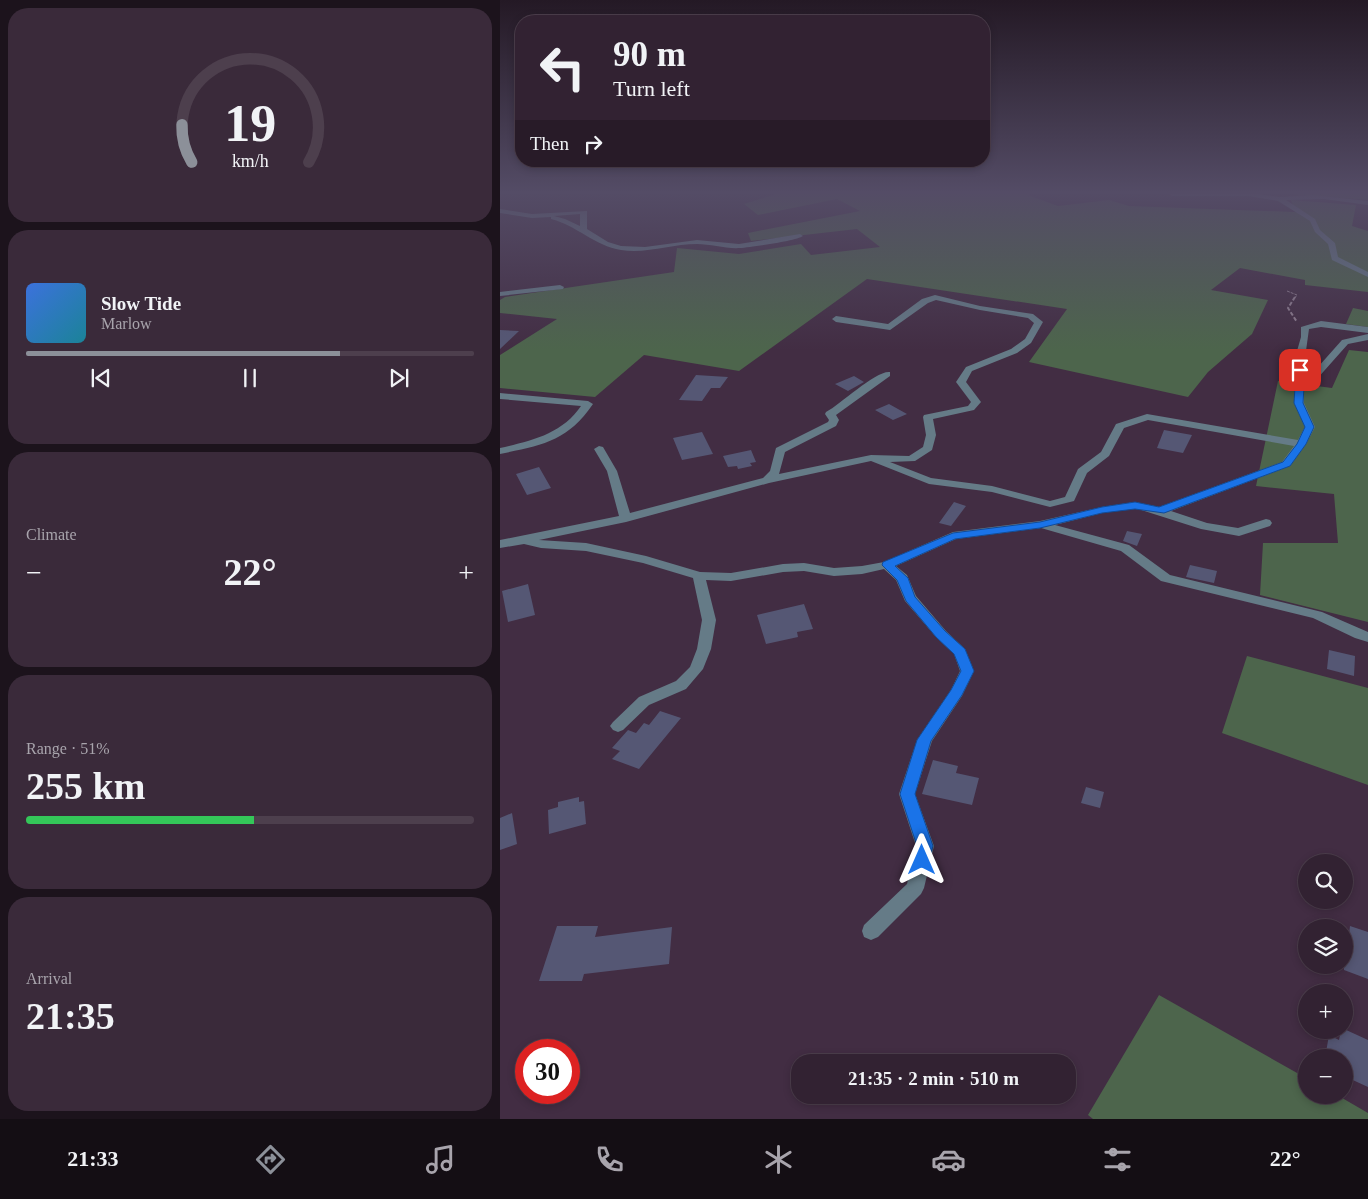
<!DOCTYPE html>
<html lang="en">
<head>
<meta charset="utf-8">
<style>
  body { margin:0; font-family:Georgia,serif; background:#3a2a3a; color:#f1f3f6; height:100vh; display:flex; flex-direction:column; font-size:19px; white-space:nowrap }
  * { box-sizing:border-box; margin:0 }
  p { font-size:16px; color:#a8a4ac }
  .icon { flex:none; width:28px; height:28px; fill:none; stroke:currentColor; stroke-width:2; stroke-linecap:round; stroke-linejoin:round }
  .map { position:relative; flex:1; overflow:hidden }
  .panel { display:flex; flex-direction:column; gap:8px; padding:8px; background:#1c131c; width:500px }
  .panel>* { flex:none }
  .guide { position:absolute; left:15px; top:15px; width:475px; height:152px; border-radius:20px; box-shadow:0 2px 8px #0003,0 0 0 1px #4d3f4d; background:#322232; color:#f1f3f6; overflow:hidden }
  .fabs { position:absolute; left:798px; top:854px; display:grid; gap:10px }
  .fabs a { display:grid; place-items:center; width:55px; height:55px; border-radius:50%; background:#322232; box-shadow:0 2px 8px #0003,0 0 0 1px #4d3f4d; font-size:25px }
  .speed { position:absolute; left:15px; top:1039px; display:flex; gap:10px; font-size:25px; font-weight:700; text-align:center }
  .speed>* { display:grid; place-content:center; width:65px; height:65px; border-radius:50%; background:#322232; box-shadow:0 2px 8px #0003,0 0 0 1px #4d3f4d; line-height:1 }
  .speed .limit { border:8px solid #d22; background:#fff; color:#111 }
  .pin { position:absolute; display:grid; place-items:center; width:42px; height:42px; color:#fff; margin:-21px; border-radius:10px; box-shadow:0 2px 8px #0006 }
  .me { position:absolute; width:55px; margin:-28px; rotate:0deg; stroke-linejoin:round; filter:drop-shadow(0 0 4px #0008) }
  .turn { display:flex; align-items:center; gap:18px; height:105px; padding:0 15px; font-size:22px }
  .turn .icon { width:65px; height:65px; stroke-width:2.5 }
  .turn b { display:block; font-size:35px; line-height:42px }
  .then { display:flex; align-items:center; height:48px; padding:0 15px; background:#0003; gap:10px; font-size:19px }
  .big { font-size:38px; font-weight:700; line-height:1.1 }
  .panel .widget { flex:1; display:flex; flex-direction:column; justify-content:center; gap:8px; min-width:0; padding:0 18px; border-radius:20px; background:#3a2a3a }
  .panel .dial { align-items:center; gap:0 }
  .dial svg { height:130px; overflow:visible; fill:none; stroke:#4d3f4d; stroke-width:7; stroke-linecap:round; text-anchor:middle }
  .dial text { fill:#f1f3f6; stroke:none }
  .song { display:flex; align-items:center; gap:15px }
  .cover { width:60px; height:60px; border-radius:8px; background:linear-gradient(135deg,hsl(220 70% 55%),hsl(190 70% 35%)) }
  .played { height:5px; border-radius:2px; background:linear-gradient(90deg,#8c9099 70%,#4d3f4d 70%) }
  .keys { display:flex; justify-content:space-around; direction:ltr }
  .heat { display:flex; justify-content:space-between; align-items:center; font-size:28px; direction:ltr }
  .charge { height:8px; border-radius:4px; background:linear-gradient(90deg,#34c759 51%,#4d3f4d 0) }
  .trip { position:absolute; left:291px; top:1054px; width:285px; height:50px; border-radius:20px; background:#322232; box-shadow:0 2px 8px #0003,0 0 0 1px #4d3f4d; font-weight:700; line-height:50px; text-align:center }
  .tab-bar { display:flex; height:80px; justify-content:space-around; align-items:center; background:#140e14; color:#a8a4ac }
  .tab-bar .icon { width:35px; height:35px }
  .tab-bar .selected { color:#8c9099 }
  .tab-bar b { font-size:22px; color:#f1f3f6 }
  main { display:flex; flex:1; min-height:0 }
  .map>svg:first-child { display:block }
  .green { fill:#4d654c }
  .building { fill:#555774 }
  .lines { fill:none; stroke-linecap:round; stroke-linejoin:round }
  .path-far1 { stroke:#8e7d8f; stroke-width:1; stroke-dasharray:3 1; stroke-linecap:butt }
  .path { stroke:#8e7d8f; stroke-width:2; stroke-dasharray:4 2; stroke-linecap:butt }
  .minor { fill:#657b87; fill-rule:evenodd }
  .route { fill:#1a73e8; stroke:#114b97 }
</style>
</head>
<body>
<main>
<section class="panel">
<div class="widget dial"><svg viewBox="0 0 100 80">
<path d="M14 69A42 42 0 1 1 86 69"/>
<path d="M14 69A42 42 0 0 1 8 46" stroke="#8c9099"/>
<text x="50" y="56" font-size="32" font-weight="700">19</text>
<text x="50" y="72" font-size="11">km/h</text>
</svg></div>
<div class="widget">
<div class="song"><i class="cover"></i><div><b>Slow Tide</b><p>Marlow</p></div></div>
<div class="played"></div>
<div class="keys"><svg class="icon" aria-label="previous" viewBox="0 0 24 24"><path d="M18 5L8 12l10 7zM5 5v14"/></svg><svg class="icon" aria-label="pause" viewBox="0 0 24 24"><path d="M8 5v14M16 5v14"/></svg><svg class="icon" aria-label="next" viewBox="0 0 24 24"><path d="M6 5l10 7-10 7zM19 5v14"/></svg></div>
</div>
<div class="widget"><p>Climate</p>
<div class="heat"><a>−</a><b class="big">22°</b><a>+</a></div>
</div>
<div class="widget"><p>Range · 51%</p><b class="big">255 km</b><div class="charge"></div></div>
<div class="widget"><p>Arrival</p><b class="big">21:35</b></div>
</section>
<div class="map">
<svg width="868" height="1119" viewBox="0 0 868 1119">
  <rect width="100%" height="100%" fill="#422d43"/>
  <!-- green -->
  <path class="green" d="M276 194H532L528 195 558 206 609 200 629 206 795 212 791 200 856 205 852 226 868 231V292L805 285V280L740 268 711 290 768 300 752 334 708 372 688 397 529 362 567 309 367 279 239 371 144 355 95 397 0 388V355L57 319 0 313V300L5 297 174 272 177 248 239 254 301 244 311 255 380 247 357 229 251 241 248 233 360 211 337 199 258 215 244 204Z
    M788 194H868V200Z
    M853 308 868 311V327L846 324Z
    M849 350 868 352V622L760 595 763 543H838L834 494 756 486 778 381 832 388Z
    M747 656 868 688V785L722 733Z
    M659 995 806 1078V1095H837L868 1113V1119H593L588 1115Z"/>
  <!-- building -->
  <path class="building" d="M0 330 19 331 0 349Z
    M196 375 228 377 220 388H211L202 401 179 400Z
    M354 376 364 382 348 391 335 384Z
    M389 404 407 414 393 420 375 410Z
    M664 430 692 435 683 453 657 448Z
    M202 432 213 454 182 460 173 438Z
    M251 450 256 462 250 463 252 466 238 469 237 466 228 467 223 456Z
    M39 467 51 488 27 495 16 474Z
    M454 502 466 506 451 526 439 523Z
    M627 531 642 534 637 546 623 541Z
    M690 565 717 571 714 583 686 577Z
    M28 584 35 615 8 622 2 591Z
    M304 604 313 629 297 632 298 637 266 644 257 615Z
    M829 650 855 656 854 676 827 669Z
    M160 711 181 718 139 769 112 759 120 751 112 748 128 730 136 733 144 723 149 725Z
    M433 760 458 766 456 773 479 778 472 805 422 794Z
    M586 787 604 792 600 808 581 803Z
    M79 797V802L84 801 86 824 49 834 48 810 58 807V802Z
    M12 813 17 844 0 850V818Z
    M57 926H98L95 937 172 927 169 964 84 974 82 981H39Z
    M850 926 868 932V979L844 970V941L848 943Z
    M844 1029 868 1040V1087L844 1076V1058H825L829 1035 839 1040 841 1030Z"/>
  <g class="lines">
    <!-- path-far1 -->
    <path class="path-far1" d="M787 291 797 295 794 299"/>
    <!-- path -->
    <path class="path" d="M795 297 788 308 797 322"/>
    <!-- minor -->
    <path class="minor" d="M669 194H758L780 197 812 195 868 201V205L824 199 786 200 815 219 820 230 835 243 838 257 868 272V277L832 260 828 244 815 232 810 221 778 201 749 196H672Z
      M0 209 32 214 87 211V229L108 242 121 246 145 247 197 240 239 244 300 234 303 236C296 241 251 247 240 248 226 249 211 244 197 244 171 244 147 254 121 250 95 246 76 225 51 219V217L32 218 0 213ZM80 214V226L65 219 54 216Z
      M60 285 64 287 63 289 0 296V292Z
      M435 295 480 306 533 314 543 322 531 343 517 353 472 371 466 382 481 402 474 410 433 419 436 435 432 450 415 461 390 462 431 478 492 486 550 501 565 497 578 469 601 452 616 424 647 414 798 440 805 427 794 403 795 358 801 337V327L821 321 868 327V333L821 327 809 329 805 358 804 378 810 376 842 340 868 334V340L848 344 816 380 804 385V403L815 427 806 444 790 466 671 511 707 523 738 528 766 519 770 520 772 523 770 526 739 536 701 529 635 508 602 513 555 525 629 545 670 575 822 612 868 632V642L855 638 813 618 661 581 621 551 541 528 456 539 396 566 407 575 416 596 446 631 465 649 474 671 462 696 432 741 415 794 434 846 424 888 421 894 378 937 371 940 364 937 362 931 364 925 407 884 416 846 399 794 417 740 451 690 460 671 454 654 436 637 405 601 396 580 384 569 362 574 334 576 304 571 283 572 231 581 206 580 216 620 211 649 203 669 186 689 149 705 123 730 118 732 113 730 110 726 113 722 139 697 176 681 190 667 197 649 202 620 193 578 143 563 86 551 41 548 24 544 0 548V540L119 516 107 471 94 449 99 446 103 447 117 471 130 513 263 478 270 471 276 448 328 422 329 420 325 414 326 412C341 404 376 370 390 372V376L336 415 339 420 336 426 285 452 279 474 371 455 409 456 423 447 426 435 423 417 424 415 468 406 471 402 456 382 466 367 511 349 525 339 534 323 528 318 480 310 436 300 428 303 390 330 336 322 332 319 336 316 388 324 422 299ZM648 420 794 446 782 462 659 507 635 502 602 507 540 521 453 532 384 562 362 566 334 568 304 563 283 564 231 573 200 572 146 556 86 543 39 540 126 522 269 483 371 461 429 484 492 492 550 507 574 501 587 473 609 456 624 428Z
      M0 393 88 401 93 404C67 442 42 445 0 454V448C31 441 62 434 81 406L0 399Z"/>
  </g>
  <!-- sky -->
  <linearGradient id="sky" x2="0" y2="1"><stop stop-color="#241925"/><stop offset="0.55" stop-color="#544c66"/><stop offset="1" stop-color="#544c66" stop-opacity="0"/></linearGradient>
  <rect width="868" height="350" fill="url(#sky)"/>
  <!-- route -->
  <path class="route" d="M800 368 805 370 803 403 814 427 806 444 790 466 664 513 635 509 602 513 540 528 455 539 395 566 408 578 415 597 445 631 465 649 474 671 462 695 431 741 415 794 433 846 428 865 422 867 416 865 414 860 417 846 400 794 417 740 451 690 461 671 454 654 436 637 406 601 397 580 382 565 383 562 453 533 540 522 602 507 635 502 659 507 783 462 797 444 805 427 794 403 796 370Z"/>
</svg>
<div class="fabs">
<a><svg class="icon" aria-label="search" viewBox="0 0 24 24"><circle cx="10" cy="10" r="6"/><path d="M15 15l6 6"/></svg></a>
<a><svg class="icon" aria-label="layers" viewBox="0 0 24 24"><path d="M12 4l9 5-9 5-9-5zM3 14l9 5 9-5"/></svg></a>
<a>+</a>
<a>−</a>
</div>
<div class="speed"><div class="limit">30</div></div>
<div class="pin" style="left:800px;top:370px;background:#d93025"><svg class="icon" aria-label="arrive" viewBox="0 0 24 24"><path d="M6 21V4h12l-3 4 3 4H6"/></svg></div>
<svg class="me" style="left:422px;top:860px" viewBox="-20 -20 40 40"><path d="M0-17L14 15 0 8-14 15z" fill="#1a73e8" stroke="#fff" stroke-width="4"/></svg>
<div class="trip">21:35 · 2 min · 510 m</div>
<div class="guide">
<div class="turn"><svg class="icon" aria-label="left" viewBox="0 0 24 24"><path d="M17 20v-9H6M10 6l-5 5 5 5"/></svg><div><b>90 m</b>Turn left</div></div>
<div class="then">Then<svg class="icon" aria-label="right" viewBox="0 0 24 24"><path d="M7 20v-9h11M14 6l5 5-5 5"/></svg></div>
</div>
</div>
</main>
<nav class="tab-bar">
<b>21:33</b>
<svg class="icon selected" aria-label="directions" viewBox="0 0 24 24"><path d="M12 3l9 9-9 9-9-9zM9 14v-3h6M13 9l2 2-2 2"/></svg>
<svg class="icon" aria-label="music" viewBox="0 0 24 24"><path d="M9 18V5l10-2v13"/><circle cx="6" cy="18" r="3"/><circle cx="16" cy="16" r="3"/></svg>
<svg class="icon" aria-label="phone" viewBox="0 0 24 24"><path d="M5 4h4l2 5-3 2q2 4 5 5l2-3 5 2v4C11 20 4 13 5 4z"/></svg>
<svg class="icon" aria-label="climate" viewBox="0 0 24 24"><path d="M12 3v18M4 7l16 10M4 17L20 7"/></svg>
<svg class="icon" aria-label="car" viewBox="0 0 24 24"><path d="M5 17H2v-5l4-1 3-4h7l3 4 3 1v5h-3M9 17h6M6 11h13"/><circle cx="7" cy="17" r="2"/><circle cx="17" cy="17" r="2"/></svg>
<svg class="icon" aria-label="filters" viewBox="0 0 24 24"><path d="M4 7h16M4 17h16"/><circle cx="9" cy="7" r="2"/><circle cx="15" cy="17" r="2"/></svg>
<b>22°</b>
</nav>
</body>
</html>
